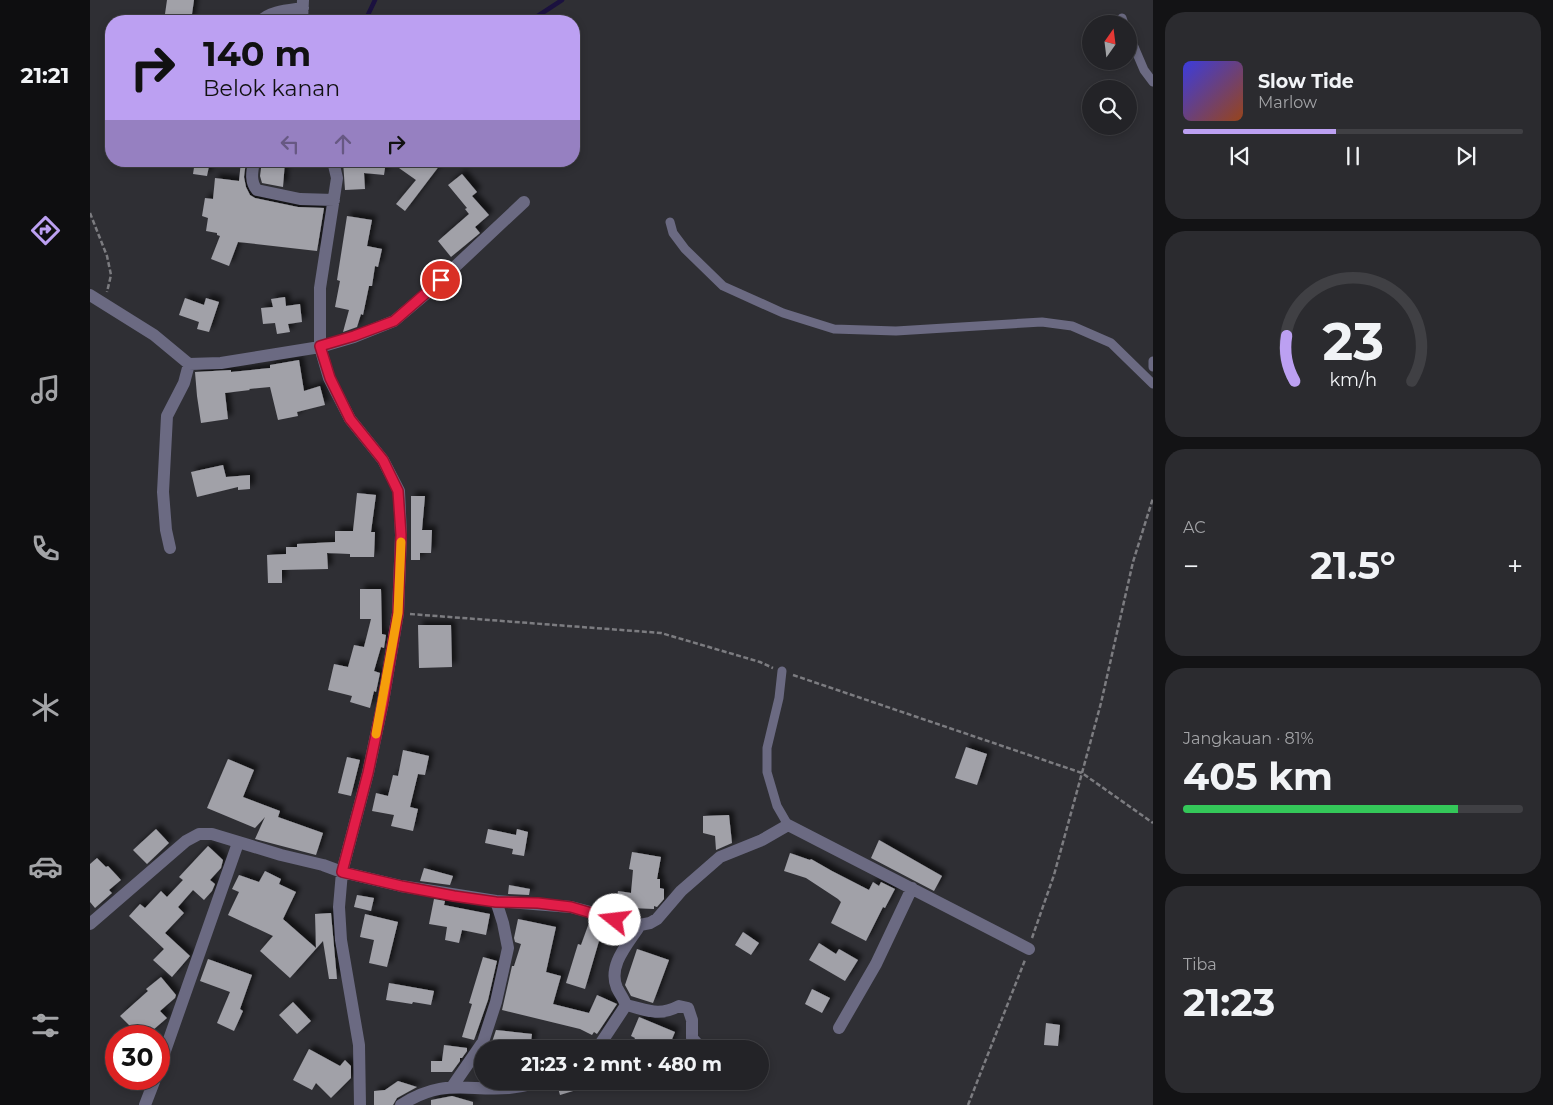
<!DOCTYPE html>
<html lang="id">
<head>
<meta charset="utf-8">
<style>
  body { margin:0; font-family:Montserrat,sans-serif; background:#2b2b2f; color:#f1f3f6; height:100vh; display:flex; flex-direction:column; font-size:19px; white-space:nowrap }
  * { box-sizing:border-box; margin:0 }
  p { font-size:16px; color:#a3a4a7 }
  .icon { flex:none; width:28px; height:28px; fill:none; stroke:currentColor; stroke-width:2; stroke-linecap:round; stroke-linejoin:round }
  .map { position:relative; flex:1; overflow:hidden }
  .drawer { display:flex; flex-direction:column; gap:12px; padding:12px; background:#131315; width:400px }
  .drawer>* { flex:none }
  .guide { position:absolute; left:15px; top:15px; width:475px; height:152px; border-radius:20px; box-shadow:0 2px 8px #0003,0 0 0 1px #404044; background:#bca0f2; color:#111; overflow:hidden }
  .needle { width:32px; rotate:14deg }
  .tools { position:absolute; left:992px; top:15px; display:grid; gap:10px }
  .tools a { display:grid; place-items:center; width:55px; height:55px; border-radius:50%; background:#232327; box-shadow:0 2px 8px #0003,0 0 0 1px #404044; font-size:25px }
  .speed { position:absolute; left:15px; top:1025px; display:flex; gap:10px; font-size:25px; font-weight:700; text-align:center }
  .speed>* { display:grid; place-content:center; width:65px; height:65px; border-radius:50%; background:#232327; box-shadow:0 2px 8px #0003,0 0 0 1px #404044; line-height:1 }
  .speed .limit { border:8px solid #d22; background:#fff; color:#111 }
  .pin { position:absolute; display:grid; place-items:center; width:42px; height:42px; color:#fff; margin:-21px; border:2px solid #fff; border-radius:50%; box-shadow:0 1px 5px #0007 }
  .me { position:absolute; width:55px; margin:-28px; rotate:286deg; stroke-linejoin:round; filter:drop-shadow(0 0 4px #0008) }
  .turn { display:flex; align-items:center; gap:18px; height:105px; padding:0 15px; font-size:22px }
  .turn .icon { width:65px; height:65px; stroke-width:2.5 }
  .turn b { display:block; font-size:35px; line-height:42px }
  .lanes { display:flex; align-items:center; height:48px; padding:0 15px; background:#0003; justify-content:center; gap:25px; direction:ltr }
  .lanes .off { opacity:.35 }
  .big { font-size:38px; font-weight:700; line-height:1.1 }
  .drawer .tile { flex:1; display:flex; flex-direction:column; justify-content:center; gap:8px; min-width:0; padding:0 18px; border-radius:20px; background:#2b2b2f }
  .drawer .dial { align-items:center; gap:0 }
  .dial svg { height:130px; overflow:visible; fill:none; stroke:#404044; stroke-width:7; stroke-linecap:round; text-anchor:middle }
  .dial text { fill:#f1f3f6; stroke:none }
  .song { display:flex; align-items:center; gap:15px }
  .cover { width:60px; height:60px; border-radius:8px; background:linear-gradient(135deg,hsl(240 70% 55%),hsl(20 70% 35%)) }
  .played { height:5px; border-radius:2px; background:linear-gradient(90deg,#bca0f2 45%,#404044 45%) }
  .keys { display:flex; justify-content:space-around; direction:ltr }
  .heat { display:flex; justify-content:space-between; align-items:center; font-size:28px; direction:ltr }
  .charge { height:8px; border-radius:4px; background:linear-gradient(90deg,#34c759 81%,#404044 0) }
  .trip { position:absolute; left:384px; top:1040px; width:295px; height:50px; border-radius:25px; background:#232327; box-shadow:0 2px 8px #0003,0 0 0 1px #404044; font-weight:700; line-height:50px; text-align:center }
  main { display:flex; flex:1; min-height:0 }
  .tabs { display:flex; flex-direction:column; width:90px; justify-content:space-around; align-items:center; background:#0e0e10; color:#a3a4a7 }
  .tabs .icon { width:35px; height:35px }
  .tabs .on { color:#bca0f2 }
  .tabs b { font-size:22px; color:#f1f3f6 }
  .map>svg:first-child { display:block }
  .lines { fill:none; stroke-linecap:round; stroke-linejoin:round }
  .stream { stroke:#1b113f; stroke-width:4.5 }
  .building { fill:#a1a1a8; filter:url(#shadow) }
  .path { stroke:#7c7c80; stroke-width:2.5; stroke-dasharray:5 2.5; stroke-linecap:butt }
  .lane { stroke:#6b6a82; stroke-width:9 }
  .street { stroke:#6b6a82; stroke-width:12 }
  .route-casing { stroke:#92132f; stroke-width:12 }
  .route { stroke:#e11d48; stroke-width:9 }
  .slow { stroke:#f59e0b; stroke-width:9 }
</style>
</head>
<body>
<main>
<nav class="tabs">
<b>21:21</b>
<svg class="icon on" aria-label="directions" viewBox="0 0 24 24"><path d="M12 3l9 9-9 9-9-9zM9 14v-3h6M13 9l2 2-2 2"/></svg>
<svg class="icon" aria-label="music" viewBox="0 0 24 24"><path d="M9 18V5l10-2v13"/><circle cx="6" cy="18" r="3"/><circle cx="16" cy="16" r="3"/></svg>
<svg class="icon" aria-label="phone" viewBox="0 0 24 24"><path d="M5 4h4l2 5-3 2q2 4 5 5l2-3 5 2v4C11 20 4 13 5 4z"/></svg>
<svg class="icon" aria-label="climate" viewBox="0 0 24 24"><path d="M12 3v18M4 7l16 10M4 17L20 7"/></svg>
<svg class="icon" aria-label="car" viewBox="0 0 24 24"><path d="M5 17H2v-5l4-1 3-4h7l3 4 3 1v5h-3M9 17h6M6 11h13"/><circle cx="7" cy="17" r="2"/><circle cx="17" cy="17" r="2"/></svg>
<svg class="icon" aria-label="filters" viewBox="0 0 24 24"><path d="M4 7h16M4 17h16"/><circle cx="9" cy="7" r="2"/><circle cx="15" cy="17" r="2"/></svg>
</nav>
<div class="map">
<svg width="1063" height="1105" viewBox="0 0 1063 1105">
  <defs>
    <filter id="shadow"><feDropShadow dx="4.5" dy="-4.5" stdDeviation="2.5" flood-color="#0009"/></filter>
  </defs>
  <rect width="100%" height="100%" fill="#2f2f34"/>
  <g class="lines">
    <!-- stream -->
    <path class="stream" d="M275 21 285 0
      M440 21 472 0"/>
  </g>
  <!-- building -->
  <path class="building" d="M77 0H104L101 21H74Z
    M105 161H120L117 176 103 174Z
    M151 161H156L154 177 156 187 160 195 165 198 208 207 234 208 227 251 148 242 139 266 121 259 130 236 127 235V233L116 231 118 218 112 216 115 198 123 199 125 178 149 181Z
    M172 161H195L193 187 172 183 170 176Z
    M253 161H296L294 175 274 173 275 189 255 190Z
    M299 161H353L315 211 306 204 326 180Z
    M372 174 387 192 382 196 399 215 385 227 390 233 361 257 348 241 379 214 375 209 377 208 358 185Z
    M257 216 282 220 277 246 292 249 288 267 285 266 282 286H279L273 315 271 314 267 327 253 332 259 310 245 307 250 281 247 280Z
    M195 297 196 306 210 304 212 322 198 324 200 332 187 334 185 323 173 324 171 308 183 307 181 299Z
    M95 298 114 305 116 298 129 302 119 332 107 329 109 322 89 315Z
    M209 360 214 391 230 386 235 405 207 412 208 416 188 420 180 387 159 389 160 390 135 393 138 419 111 423 107 396 105 372 141 370V372L180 368V365Z
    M133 465 136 477 160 475V489L148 490V487L107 497 101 472Z
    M267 493 286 495 281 532H285L284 557H260V554L237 553 238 569 192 570V583H178L177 555 196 554V547H207V544L245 542V531H263Z
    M321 496H335L332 530H342L341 553H330V560H321Z
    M270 589H291L292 634 296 635 294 648 291 647 284 671 290 673 286 692 284 691 280 708 260 702 262 696 238 690 244 664 258 667 264 645 274 647 281 619H270Z
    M328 625H361L362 667 329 668Z
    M876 747 897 754 887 785 865 778Z
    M313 750 339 756 335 775 328 774 320 807 328 809 323 831 301 826 304 815 282 811 286 793 298 796 303 775 308 776Z
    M257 757 270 760 261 796 248 793Z
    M138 759 164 770 153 797 190 811 188 817 233 833 226 855 165 839 175 817 165 828 117 808Z
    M639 815 642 843 626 850 625 836 613 833V816Z
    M66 829 79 843 57 864 43 850Z
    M398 829 426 835 427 829 438 832 434 856 422 854 423 849 395 843Z
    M789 840 852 876 844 891 781 858Z
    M118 846 133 860 131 868 120 880 125 884 122 891 114 900 103 890 88 907 94 913 75 933 100 956 82 977 63 960 74 949 39 916 50 904 55 908 71 891 77 897 93 880 89 877Z
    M542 852 571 857 567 879H570V888L574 889V899L567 907 564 906V909L540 908 539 914 525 910 528 891 541 893 543 870 539 869Z
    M700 853 720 860 721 859 742 871 779 890 783 882 789 886 791 882 805 889 795 908 793 907 776 941 741 923 751 902 748 899 716 878 694 871Z
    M7 858 16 867 18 866 31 880 19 890 22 893 5 908 0 902V864Z
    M334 868 363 876 360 885 330 881Z
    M175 871 191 879 189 884 206 892 193 919 226 948 225 914 241 913 247 979H239L233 941 200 978 170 951 183 936 138 915 149 892 142 889 149 875 169 882Z
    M419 885 440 889 439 895 418 894Z
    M267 895 284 898 281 911 264 907Z
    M344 899 355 901 354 905 400 914 396 935 372 930 369 943 355 940 357 927 339 924Z
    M275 914 308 922 297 967 279 963 284 940 270 937Z
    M428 919 466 927 456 972 471 976 463 1004 499 1013 507 995 527 1004 507 1034 504 1032 502 1035 490 1029 412 1010 422 966H424L431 944 425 942 424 938Z
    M500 920 519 927 513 943 509 941 495 989 476 983 488 944 491 945Z
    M653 932 669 943 661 955 645 945Z
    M729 943 746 954 749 949 768 960 755 981 719 960Z
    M547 949 579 960 563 1003 541 996 535 985Z
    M393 957 407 961 398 1000 384 1040 372 1037 382 1004 379 1003Z
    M118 959 162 975 150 1009 153 1011 144 1031 127 1023 140 992 110 981Z
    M71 977 86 995 85 998 70 1011 77 1018 56 1036H32L41 1027 30 1016 58 991 56 989Z
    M299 983 344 991 341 1005 323 1002 322 1004 296 1000Z
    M722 989 740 998 732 1013 715 1004Z
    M203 1002 221 1021 207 1034 189 1015Z
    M549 1017 585 1032 578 1049H572L561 1044 559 1049H540L545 1038 541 1036Z
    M956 1023 970 1025 968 1046 954 1045Z
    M406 1030 442 1034 440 1049H405V1046L401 1045Z
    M354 1045 377 1048V1051L372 1058H370V1061L362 1072H341V1061H352Z
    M219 1049 250 1066 255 1060 261 1066V1078L241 1098 226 1083 222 1090 203 1080Z
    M308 1081 327 1087 307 1098 303 1105H284V1091L295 1090Z
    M466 1081H506V1084L470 1095Z
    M362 1096 383 1102V1105H341V1100Z"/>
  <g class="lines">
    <!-- path -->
    <path class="path" d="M0 213 17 256 21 275 17 292
      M320 614 571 633 670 662 683 668
      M703 675 992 773 1063 823
      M942 938 964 875 992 773 1011 703 1043 562 1063 498
      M878 1105 935 960"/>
    <!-- lane -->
    <path class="lane" d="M1032 18 1034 24
      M1039 35 1054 70 1063 82
      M580 222 583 233 595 249 633 286 693 313 744 329 806 331 952 322 982 326 1021 343 1063 384
      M1063 361V367
      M692 671 689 698 677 748V772L687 806 698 825"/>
    <!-- street -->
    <path class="street" d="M171 21C179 11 200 10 213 8
      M212 21 213 0
      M164 161C162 172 160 182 167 190L210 199 244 200
      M243 161 247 178 230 288V347L239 378 260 419 293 460 309 491 311 535 308 613 293 702 278 773 252 872 249 907 251 940 269 1045 270 1105
      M0 295 64 335 99 364 131 363 230 347 264 337 304 321 337 293 434 202
      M80 548 76 530 73 492 77 416 94 383 99 364
      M0 924 96 841 109 834H122L191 855 233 865 252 872 311 886 406 901 481 907 550 925 560 923 567 919 591 891 630 857 672 840 698 825 939 949
      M536 1005C558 1010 568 1017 589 1006L598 1008 602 1020V1038L612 1049
      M749 1028 786 964 822 888
      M507 1049 536 1005C534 999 530 994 527 988 517 965 539 943 550 925
      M69 1068 148 843
      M362 1087 393 1042 406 1002 418 948 413 923 406 901
      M55 1105 65 1079
      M311 1105C353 1078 375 1091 419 1088 431 1087 442 1084 453 1081"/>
  </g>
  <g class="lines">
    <defs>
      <path id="route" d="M351 280 304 321 264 336 230 346 240 378 260 419 293 460 308 491 311 535 308 613 293 702 278 773 252 872 311 886 364 896 406 902 448 903 481 907 525 920"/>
    </defs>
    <!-- route casing -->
    <use href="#route" class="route-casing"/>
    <!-- route -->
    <use href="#route" class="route"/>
    <!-- slow -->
    <path class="slow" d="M286 734 308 613 311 542"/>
  </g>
</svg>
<div class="tools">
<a><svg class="needle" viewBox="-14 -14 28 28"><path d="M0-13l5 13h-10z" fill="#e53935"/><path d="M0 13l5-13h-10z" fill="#a3a4a7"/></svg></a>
<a><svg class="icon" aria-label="search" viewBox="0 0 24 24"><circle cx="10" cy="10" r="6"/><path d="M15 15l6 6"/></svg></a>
</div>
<div class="speed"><div class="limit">30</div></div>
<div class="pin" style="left:351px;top:280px;background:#d93025"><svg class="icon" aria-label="arrive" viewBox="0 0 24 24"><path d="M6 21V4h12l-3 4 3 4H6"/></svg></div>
<svg class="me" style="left:525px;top:920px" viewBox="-20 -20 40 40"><circle r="19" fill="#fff"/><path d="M0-13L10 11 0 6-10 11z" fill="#e11d48"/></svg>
<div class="trip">21:23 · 2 mnt · 480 m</div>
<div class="guide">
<div class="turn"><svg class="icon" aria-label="right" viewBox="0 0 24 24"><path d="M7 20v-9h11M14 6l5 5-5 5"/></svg><div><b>140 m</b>Belok kanan</div></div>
<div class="lanes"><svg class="icon off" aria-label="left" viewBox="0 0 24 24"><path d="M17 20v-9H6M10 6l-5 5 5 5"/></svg><svg class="icon off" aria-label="ahead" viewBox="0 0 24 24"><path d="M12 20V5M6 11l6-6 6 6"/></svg><svg class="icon" aria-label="right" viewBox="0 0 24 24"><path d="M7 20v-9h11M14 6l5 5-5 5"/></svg></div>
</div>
</div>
<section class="drawer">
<div class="tile">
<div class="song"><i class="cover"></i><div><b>Slow Tide</b><p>Marlow</p></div></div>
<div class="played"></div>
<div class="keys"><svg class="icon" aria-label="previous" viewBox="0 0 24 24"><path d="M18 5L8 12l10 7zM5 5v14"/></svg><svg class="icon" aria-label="pause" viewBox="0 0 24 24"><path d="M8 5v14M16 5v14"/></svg><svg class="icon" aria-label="next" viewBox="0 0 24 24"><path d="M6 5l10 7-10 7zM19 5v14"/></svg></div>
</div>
<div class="tile dial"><svg viewBox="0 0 100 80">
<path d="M14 69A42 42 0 1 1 86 69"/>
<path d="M14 69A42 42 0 0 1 9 41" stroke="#bca0f2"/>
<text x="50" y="56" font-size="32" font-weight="700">23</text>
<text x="50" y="72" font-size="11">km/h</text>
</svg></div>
<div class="tile"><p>AC</p>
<div class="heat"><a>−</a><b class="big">21.5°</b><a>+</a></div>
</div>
<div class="tile"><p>Jangkauan · 81%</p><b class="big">405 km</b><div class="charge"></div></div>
<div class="tile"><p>Tiba</p><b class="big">21:23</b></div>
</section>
</main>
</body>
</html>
